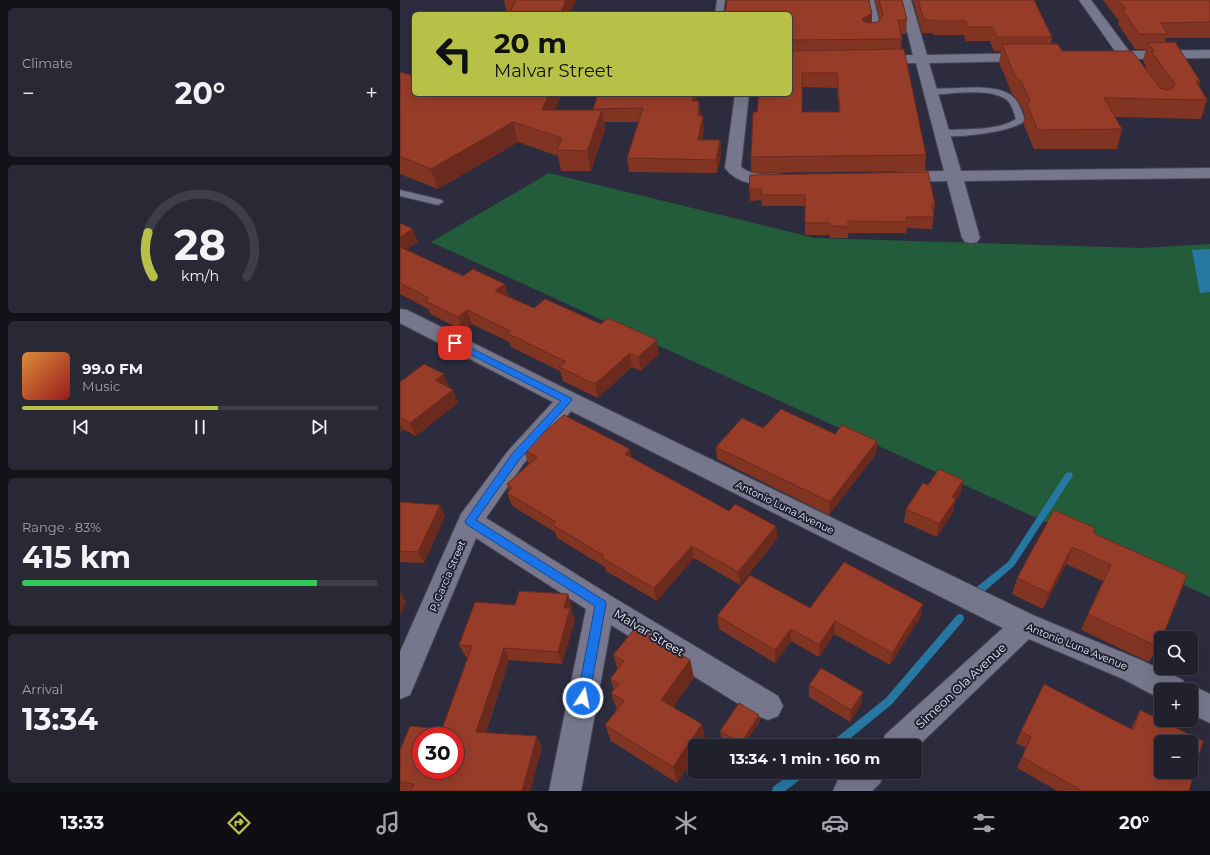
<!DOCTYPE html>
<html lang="en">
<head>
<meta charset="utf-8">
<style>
  body { margin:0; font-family:Montserrat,sans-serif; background:#292936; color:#f1f3f6; height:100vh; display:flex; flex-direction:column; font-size:15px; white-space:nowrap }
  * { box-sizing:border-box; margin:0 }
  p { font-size:13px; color:#a2a3aa }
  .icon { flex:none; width:22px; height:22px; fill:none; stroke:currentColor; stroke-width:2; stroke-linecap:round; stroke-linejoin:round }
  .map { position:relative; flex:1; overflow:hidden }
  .drawer { display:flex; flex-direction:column; gap:8px; padding:8px; background:#121219; width:400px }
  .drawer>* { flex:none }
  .guide { position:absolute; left:12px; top:12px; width:380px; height:84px; border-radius:6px; box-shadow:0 4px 16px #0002,0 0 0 1px #3e3e4a; background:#b8c147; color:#111; overflow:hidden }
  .buttons { position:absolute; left:754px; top:631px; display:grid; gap:8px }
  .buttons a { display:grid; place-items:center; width:44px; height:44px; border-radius:6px; background:#21212e; box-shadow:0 4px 16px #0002,0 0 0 1px #3e3e4a; font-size:20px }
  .speed { position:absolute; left:12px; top:727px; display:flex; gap:8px; font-size:20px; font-weight:700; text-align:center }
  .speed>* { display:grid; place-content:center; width:52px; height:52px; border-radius:50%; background:#21212e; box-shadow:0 4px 16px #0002,0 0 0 1px #3e3e4a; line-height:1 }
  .speed .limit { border:6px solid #d22; background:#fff; color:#111 }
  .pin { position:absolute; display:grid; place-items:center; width:34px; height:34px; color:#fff; margin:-17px; border-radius:8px; box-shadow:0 2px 6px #0006 }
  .me { position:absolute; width:44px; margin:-22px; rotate:11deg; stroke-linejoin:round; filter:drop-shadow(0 0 3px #0008) }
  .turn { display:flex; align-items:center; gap:14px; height:84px; padding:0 16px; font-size:18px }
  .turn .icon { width:52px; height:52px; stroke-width:2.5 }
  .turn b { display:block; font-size:28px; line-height:34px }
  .big { font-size:30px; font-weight:700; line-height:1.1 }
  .drawer .card { flex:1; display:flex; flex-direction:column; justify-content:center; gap:6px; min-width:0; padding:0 14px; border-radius:6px; background:#292936 }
  .drawer .dial { align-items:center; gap:0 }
  .dial svg { height:104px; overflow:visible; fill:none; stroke:#3e3e4a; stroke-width:7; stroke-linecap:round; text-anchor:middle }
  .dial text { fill:#f1f3f6; stroke:none }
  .song { display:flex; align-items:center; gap:12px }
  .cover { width:48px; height:48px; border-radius:6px; background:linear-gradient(135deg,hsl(30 70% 55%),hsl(0 70% 35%)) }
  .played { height:4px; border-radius:2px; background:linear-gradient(90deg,#b8c147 55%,#3e3e4a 55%) }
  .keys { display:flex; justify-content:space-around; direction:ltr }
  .heat { display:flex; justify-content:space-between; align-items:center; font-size:22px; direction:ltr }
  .charge { height:6px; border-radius:3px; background:linear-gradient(90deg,#34c759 83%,#3e3e4a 0) }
  .trip { position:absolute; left:288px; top:739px; width:234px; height:40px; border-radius:6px; background:#21212e; box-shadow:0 4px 16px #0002,0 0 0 1px #3e3e4a; font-weight:700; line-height:40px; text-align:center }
  .menu { display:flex; height:64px; justify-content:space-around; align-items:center; background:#0d0d12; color:#a2a3aa }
  .menu .icon { width:28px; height:28px }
  .menu .active { color:#b8c147 }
  .menu b { font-size:18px; color:#f1f3f6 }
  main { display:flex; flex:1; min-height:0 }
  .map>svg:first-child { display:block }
  .green { fill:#235c3a }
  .water { fill:#2678a3 }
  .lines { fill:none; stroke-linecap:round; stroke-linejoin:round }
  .stream { fill:#2678a3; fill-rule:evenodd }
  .service-casing { stroke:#474756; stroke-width:2 }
  .minor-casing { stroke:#474756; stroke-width:2 }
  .service { fill:#76778c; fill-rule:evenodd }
  .minor { fill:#76778c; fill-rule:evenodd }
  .wall { fill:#823423; fill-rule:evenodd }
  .shaded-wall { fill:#6a2a1d }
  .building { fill:#973c29; stroke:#6a2a1d; fill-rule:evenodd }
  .route { fill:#1a73e8; stroke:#114b97 }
  .labels { text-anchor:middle; stroke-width:4; stroke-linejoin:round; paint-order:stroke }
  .street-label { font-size:10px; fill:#e7e7f3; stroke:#222234 }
  .near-street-label { font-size:12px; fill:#e7e7f3; stroke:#222234 }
</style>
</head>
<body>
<main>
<section class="drawer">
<div class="card"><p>Climate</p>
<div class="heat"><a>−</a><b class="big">20°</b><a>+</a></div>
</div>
<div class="card dial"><svg viewBox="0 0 100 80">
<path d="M14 69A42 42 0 1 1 86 69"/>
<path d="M14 69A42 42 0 0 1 10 35" stroke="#b8c147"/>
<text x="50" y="56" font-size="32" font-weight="700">28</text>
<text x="50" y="72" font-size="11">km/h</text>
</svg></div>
<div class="card">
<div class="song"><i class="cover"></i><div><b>99.0 FM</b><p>Music</p></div></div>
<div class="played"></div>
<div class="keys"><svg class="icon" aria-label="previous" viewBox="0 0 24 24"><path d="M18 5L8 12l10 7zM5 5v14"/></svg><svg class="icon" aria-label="pause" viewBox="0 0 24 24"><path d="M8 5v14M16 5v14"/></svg><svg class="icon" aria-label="next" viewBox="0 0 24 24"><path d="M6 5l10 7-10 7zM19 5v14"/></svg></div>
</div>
<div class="card"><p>Range · 83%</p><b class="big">415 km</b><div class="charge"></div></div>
<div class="card"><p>Arrival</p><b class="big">13:34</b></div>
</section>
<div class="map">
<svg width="810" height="791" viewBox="0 0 810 791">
  <rect width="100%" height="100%" fill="#2c2c3e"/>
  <!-- green -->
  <path class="green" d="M149 173 415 238 742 248 810 244V597L31 242Z"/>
  <!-- water -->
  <path class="water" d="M810 249V292L800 293 792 250Z"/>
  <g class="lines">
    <!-- stream -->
    <path class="stream" d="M669 472 672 473 673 475 672 477 614 566 579 596 576 597 573 596 572 593 573 590 608 562 666 473Z
      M560 614 563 615 564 618 563 621 492 704 441 746H428L430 743 486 698 557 615Z
      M393 772H406L405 776 385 791H372L373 787Z"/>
    <defs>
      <path id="service" d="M317 0H325L323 14H315Z
        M466 0H474L481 29 468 35 464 33 473 28Z
        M560 88C575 87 604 86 614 98 620 104 622 113 625 120 615 132 555 139 539 135L537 133 542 130C563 129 598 131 616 119 614 113 612 104 607 100 591 87 549 94 530 95L526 92 530 89Z
        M0 190 42 200 43 202 38 205 0 196Z"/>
      <path id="minor" d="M499 0H511L527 55 629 53 634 54 636 57 634 60 629 61 529 63 561 171 810 168V178L564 181 580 238 577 242 571 243 565 242 562 238 547 181 499 182 493 181 491 177 493 173 499 172 544 171 516 63 477 64 472 63 470 60 472 57 477 56 513 55Z
        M679 0H691L729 51 810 50V58L735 59 739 64 737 67 732 68 727 67 721 59 700 58 698 55 700 52 715 51Z
        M335 94H349L341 167C357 179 368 171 385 175L387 179 385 183C365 187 338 186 325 168Z
        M0 309 7 310 176 394 635 616 743 661 783 680 786 687 791 685 810 694V723L791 714V690H761V699L723 679 629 639 515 749V746H481L485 735 603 628 171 411 124 463 86 518 211 596 378 696 383 706 378 716 368 720 358 716 211 625 181 791H149L186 609 76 538 10 695 0 699V652L61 514 108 451 153 402 0 323Z
        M446 772H485L480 783 472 791H433L438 780Z"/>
    </defs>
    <!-- service casing -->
    <use href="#service" class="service-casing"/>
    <!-- minor casing -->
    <use href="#minor" class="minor-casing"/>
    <!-- service -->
    <use href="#service" class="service"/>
    <!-- minor -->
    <use href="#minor" class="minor"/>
  </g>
  <!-- wall -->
  <path class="wall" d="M104 0H176L170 14H107Z
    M475 0H502L507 20 506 34H501L502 39 501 49 526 155 525 171 351 173V157L357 112 390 94V14H472V22H478L480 19ZM402 87 437 88 439 112H402Z
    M513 0H634L652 37 651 44 662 51 746 69V66L743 60 746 49H735L718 24 719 21 703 0H810V38H766L765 42 800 81 799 85 807 100 801 119 715 117 722 129 717 149H634L623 123 625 116 622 108 617 100 612 94 599 62 601 51H594L590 41H566L564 35H533V33H522Z
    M0 72 14 94 155 110H193V109L198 94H298L296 101 301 114 300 116 304 129 302 140H320L321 154 317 173 229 172 227 158 239 122H204L205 130 191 171H161L158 156 118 142 38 189 0 174Z
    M350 175 535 204 532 229 507 228 506 233H448V238H430V235H405V206H362L361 200 350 201 349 189Z
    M0 223 18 242 6 250 134 308 259 354 241 371 232 367 198 398 163 381 160 371 111 347 109 342 72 324 63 331 31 314 28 309 0 294Z
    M0 382 49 387H48L58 403 16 436 3 429 0 432Z
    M363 428 435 434 477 441 476 454 429 515 317 459 316 447Z
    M230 449 232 458 329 511 376 526 377 539 340 585 294 558 257 601 206 571 205 567 157 538 155 532 112 506 107 493 109 491 107 484 130 464 128 463 124 450Z
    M563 480 561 493 555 501 553 512 537 537 504 522 506 509 528 485Z
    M0 502 45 516 24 563 0 562Z
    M694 533 758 647 749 662 681 630 703 581 666 564 643 609 612 594 617 578Z
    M172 607 171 611 175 620 162 664 109 660 86 733 142 747 130 791H0V750L42 729 68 657H66L59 645Z
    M410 608 521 616 490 665 434 634 419 657 391 641 375 663 319 629 317 616Z
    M213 655 290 660 294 678 273 707 306 741 295 746V757L277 783 211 741 205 725 217 710 211 693 214 690 210 679 218 670Z
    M409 685 461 704 450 722 409 697Z
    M740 710 789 791H658L617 768 626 748 616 743 621 731 731 729 734 722Z
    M360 721 343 746H337L321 737 320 731Z"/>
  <!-- shaded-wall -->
  <path class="shaded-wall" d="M166 0H176L170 14H160Z
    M472 14 471 28 462 20 463 18Z
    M149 94H162L147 129 142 110Z
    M294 94H298L293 114 292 101Z
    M299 101 301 114 299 129 298 116Z
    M202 110 205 130 191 171 187 151Z
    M303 116 304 129 299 153 298 140Z
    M113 122 118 142 38 189 31 169Z
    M320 140 321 154 317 173 316 160Z
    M13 229 18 242 0 253V237Z
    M105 284 109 297 95 291Z
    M67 310 72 324 63 331 58 317Z
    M257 340 259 354 241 371 238 357Z
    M230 353 232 367 198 398 195 384Z
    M44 374 49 387 40 394 35 380Z
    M53 390 58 403 16 436 10 423Z
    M0 422 3 429 0 432Z
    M477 441 476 454 429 515 430 502Z
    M230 449 233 463 225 454Z
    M563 480 561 493 555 501 553 512 537 537 539 524 552 497Z
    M40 505 45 516 24 563 18 552Z
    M376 526 377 539 340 585 338 572Z
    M292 546 294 558 257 601 254 588Z
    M672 547 666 564 643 609 649 593Z
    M0 591 6 602 0 616Z
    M168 594 172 607 171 611 175 620 162 664 158 652 164 608Z
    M523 604 521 616 490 665 492 653Z
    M435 621 434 634 419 657V645Z
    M391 629V641L375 663V650Z
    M104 648 109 660 82 744 76 732Z
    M290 660 294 678 265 717 261 700Z
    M463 692 461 704 450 722 451 710Z
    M359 715 360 721 343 746H341V743Z
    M302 724 306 741 302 746H295V757L277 783 273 767Z
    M137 736 142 747 130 791H122Z"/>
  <!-- building -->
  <path class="building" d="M116 0H166L160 14H109Z
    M327 0H469L472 14 463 18 462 20 468 23 478 22 483 15 479 0H502L507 20H498L502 39 390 40V14H325Z
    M518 0H634L652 37H597L592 27H568L566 21H535L534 20H524Z
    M718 0H810V22L761 23 768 34H739L722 9H726Z
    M775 42 800 81H796L807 100 704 98 722 129 638 130 627 104 630 101 625 89 621 81 615 76 602 44H658L662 51H732L760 88 766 90 772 89 775 84 751 51H754L747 43Z
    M504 49 526 155 351 157 353 112H357L359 94H390V51ZM402 73H437L440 112H402Z
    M0 72 14 76V94H149L142 110H202L187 151 157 150 162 138 113 122 31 169 0 156Z
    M198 94H294L292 101H299L298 116H303L298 140H320L316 160 227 158 243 108 193 109Z
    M528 172 535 204H532L534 217H506L507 222 448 221V227L430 226V223H405V195H361L362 189H349L350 175Z
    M0 223 13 229 0 237Z
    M0 247 63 276 73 269 105 284 95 291 134 308 145 299 201 324 208 318 257 340 238 357 230 353 195 384 159 367 166 362 107 333 110 331 67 310 58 317 25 301 29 298 0 283Z
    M24 364 44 374 35 380 53 390 10 423 0 417V382Z
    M381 409 435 434 442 425 477 441 430 502 316 447 342 418 363 428Z
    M164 415 230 449 225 454 329 511 335 504 376 526 338 572 292 546 254 588 202 558 204 556 153 525 156 522 107 493 112 488 107 484 137 457 124 450Z
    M539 469 563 480 552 497 556 499 539 524 506 509 523 483 528 485Z
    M0 502 40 505 18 552 0 551Z
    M654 510 695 528 693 533 787 575 762 638H761L758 647 688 614 711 565 672 547 649 593 617 578Z
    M444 562 523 604 492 653 435 621 419 645 391 629 375 650 317 616 350 575 410 608Z
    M119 591 168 594 164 608H170L158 652 104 648 76 732 137 736 122 791H11L14 784 0 782V750L10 726 42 729 72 646 59 645 75 602 115 605ZM21 736H55V770H21Z
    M236 627 290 660 261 700 302 724 273 767 205 725 224 701 211 693 219 684 210 679 224 661 213 655Z
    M421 668 463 692 451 710 409 685Z
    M644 684 733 730 740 710 803 741 789 791H682L622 757 631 737 621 731ZM761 742H791V772H761Z
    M339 703 359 715 341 743 320 731Z"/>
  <!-- route -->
  <path class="route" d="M55 340 171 398 172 400 119 460 76 520 205 601 206 604 189 698 187 702 183 703 179 702 177 698 195 606 66 524 65 521 112 454 161 401 52 345 51 343 52 341Z"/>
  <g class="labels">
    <!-- street labels -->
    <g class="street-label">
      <text transform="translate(385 507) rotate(26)" y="4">Antonio Luna Avenue</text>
      <text transform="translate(47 576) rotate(-67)" y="4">P. Garcia Street</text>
      <text transform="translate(677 646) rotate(22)" y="4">Antonio Luna Avenue</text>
    </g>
    <!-- near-street labels -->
    <g class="near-street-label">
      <text transform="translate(249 633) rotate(31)" y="4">Malvar Street</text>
      <text transform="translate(561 686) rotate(-43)" y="4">Simeon Ola Avenue</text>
    </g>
  </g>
</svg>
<div class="buttons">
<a><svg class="icon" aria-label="search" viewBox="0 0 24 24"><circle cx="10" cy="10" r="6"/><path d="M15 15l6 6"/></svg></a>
<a>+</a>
<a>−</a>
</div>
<div class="speed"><div class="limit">30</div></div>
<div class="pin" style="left:55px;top:343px;background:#d93025"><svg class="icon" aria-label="arrive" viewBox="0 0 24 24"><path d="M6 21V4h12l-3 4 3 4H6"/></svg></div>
<svg class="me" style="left:183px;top:698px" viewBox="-20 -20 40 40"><circle r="17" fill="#1a73e8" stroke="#fff" stroke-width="3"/><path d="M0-11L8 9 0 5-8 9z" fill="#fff"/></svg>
<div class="trip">13:34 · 1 min · 160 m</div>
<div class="guide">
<div class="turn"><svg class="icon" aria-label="left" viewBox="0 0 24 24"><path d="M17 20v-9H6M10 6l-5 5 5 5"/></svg><div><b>20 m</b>Malvar Street</div></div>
</div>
</div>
</main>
<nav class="menu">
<b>13:33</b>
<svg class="icon active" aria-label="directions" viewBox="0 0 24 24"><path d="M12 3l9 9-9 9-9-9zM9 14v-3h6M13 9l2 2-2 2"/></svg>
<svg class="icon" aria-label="music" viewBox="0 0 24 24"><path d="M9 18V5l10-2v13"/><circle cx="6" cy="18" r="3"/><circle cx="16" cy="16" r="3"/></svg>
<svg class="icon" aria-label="phone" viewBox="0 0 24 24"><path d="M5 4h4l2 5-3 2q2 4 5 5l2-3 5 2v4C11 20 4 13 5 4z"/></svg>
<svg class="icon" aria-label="climate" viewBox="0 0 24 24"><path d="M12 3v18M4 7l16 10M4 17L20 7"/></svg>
<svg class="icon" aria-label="car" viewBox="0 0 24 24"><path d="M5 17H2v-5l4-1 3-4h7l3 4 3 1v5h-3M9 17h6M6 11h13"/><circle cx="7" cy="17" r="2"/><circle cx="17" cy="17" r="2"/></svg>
<svg class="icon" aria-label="filters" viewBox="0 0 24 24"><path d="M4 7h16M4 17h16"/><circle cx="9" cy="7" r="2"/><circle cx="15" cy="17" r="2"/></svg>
<b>20°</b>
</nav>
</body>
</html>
